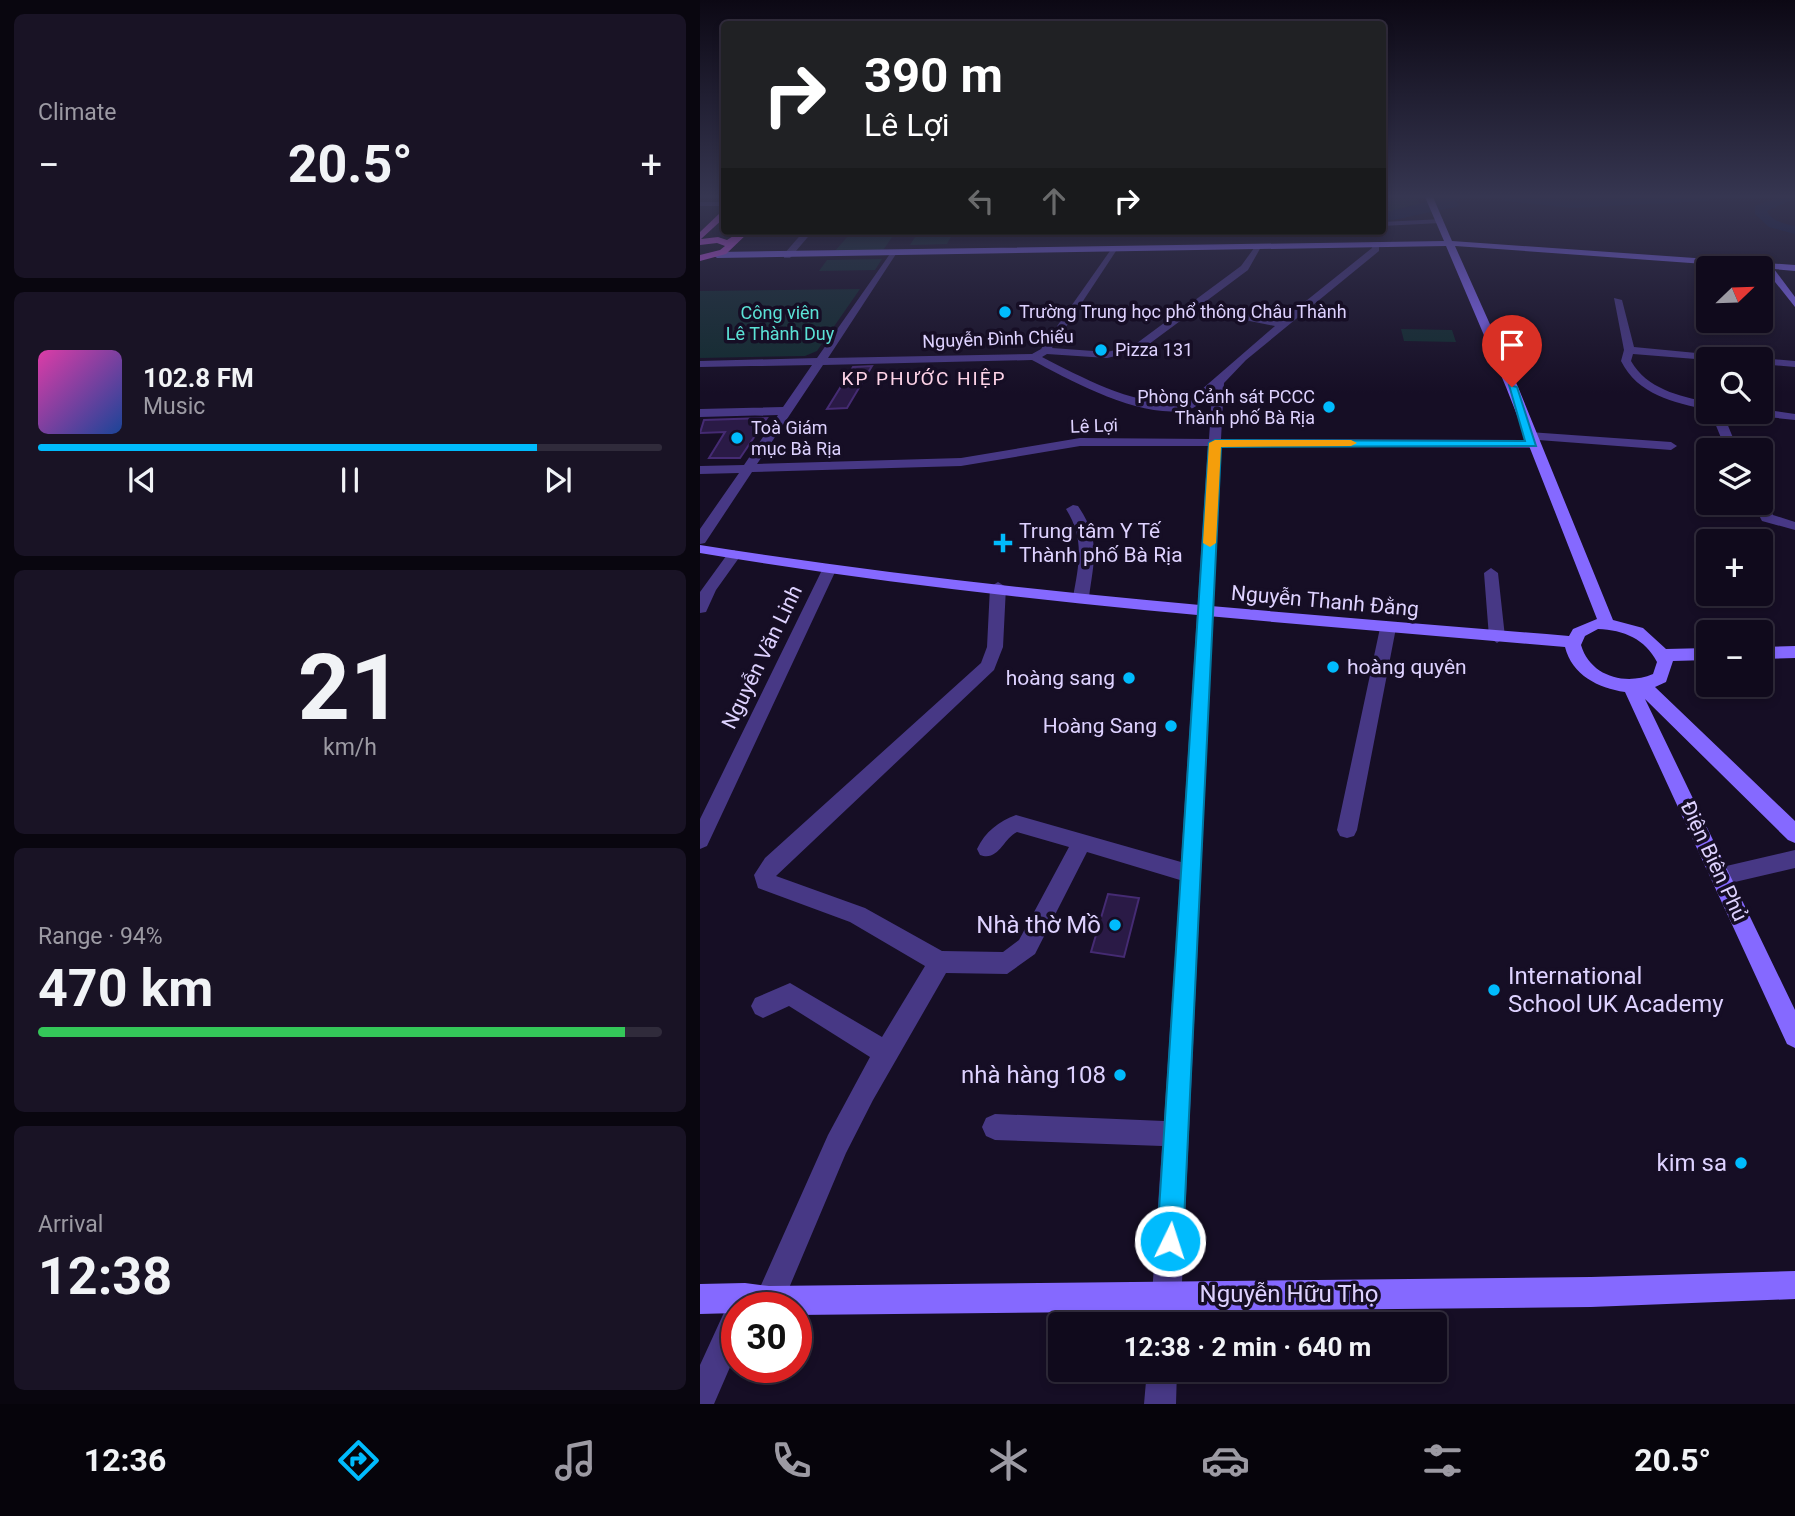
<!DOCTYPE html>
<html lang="en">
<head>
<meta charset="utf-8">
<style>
  body { margin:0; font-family:Roboto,sans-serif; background:#191325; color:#f1f3f6; height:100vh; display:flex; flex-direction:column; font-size:26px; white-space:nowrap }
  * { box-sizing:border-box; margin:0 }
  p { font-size:23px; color:#9c9aa3 }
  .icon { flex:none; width:38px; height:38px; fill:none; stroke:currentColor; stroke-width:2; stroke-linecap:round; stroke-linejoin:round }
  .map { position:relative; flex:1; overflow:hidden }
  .drawer { display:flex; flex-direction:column; gap:14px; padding:14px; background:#09060f; width:700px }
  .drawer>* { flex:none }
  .hud { position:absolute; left:21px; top:21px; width:665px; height:214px; border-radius:7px; box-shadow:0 4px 10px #0003,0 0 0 2px #302b3b; background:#202124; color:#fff; overflow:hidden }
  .needle { width:46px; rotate:67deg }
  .fabs { position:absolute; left:996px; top:256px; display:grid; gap:14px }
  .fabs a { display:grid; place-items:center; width:77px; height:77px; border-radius:7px; background:#100a1c; box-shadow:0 4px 10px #0003,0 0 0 2px #302b3b; font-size:35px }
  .speed { position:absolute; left:21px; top:1292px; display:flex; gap:14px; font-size:35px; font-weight:700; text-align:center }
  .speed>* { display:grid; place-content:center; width:91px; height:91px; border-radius:50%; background:#100a1c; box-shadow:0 4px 10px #0003,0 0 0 2px #302b3b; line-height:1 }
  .speed .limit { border:10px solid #d22; background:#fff; color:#111 }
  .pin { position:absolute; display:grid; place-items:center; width:60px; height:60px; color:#fff; margin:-72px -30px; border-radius:50% 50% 50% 0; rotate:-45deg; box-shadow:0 0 7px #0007 }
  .pin .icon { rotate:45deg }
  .me { position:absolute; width:77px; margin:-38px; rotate:4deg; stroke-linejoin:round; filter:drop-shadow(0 0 5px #0008) }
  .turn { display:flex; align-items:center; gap:24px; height:147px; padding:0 28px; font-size:32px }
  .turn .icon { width:91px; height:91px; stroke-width:2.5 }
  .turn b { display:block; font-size:49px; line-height:60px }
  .lanes { display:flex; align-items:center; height:66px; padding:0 28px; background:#0003; justify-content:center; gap:35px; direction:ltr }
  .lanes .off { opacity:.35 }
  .big { font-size:52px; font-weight:700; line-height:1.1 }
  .drawer .tile { flex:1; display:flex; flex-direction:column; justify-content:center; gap:10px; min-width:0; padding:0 24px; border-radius:10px; background:#191325 }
  .drawer .dial { align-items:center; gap:0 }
  .dial b { font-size:91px; line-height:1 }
  .song { display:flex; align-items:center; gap:21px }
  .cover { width:84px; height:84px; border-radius:10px; background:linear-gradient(135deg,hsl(320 70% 55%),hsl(220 70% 35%)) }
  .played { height:7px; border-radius:4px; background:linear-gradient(90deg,#00bbfd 80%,#302b3b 80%) }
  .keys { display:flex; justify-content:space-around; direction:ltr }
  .heat { display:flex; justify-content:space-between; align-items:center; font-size:38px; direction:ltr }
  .charge { height:10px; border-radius:5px; background:linear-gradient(90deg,#34c759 94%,#302b3b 0) }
  .trip { position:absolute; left:348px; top:1312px; width:399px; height:70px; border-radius:7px; background:#100a1c; box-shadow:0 4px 10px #0003,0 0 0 2px #302b3b; font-weight:700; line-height:70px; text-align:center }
  .tab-bar { display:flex; height:112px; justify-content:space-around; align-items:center; background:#06040b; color:#9c9aa3 }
  .tab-bar .icon { width:49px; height:49px }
  .tab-bar .selected { color:#00bbfd }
  .tab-bar b { font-size:32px; color:#f1f3f6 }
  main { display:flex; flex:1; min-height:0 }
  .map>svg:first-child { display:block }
  .green { fill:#112b2f }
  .water { fill:#091543 }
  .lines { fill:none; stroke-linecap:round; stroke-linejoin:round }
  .river { fill:#091543; fill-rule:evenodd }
  .building { fill:#2a1a46; stroke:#452b73; stroke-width:2 }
  .street { fill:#473885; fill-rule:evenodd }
  .secondary { fill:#8569ff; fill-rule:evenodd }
  .primary { fill:#dc59ff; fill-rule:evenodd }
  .route { fill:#00bbfd; stroke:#007aa4; stroke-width:2 }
  .slow { fill:#f59e0b }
  .poi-dot { fill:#00bbfd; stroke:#160e25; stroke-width:2.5 }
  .labels { text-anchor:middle; stroke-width:7; stroke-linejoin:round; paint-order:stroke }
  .far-poi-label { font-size:18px; fill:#ded2ff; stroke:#160e25; text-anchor:start }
  .far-park-label { font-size:18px; fill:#5be2d6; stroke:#160e25 }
  .far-street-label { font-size:18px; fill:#ded2ff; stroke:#160e25 }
  .far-neighbourhood-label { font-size:19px; letter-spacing:2px; fill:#ffd4e8; stroke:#160e25 }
  .poi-label { font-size:21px; fill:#ded2ff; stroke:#160e25; text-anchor:start }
  .street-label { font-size:21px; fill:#ded2ff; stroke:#160e25 }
  .near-poi-label { font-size:24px; fill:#ded2ff; stroke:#160e25; text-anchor:end }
  .near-street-label { font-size:24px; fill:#ded2ff; stroke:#160e25 }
</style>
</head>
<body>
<main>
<section class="drawer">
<div class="tile"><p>Climate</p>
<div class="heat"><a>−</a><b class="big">20.5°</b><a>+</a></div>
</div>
<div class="tile">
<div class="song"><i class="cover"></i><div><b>102.8 FM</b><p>Music</p></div></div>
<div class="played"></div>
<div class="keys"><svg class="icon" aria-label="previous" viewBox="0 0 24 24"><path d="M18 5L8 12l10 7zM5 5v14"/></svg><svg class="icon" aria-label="pause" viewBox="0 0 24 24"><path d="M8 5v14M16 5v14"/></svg><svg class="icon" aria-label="next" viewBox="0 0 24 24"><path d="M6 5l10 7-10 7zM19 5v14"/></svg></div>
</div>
<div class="tile dial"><b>21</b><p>km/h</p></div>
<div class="tile"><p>Range · 94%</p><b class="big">470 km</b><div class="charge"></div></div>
<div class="tile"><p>Arrival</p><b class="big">12:38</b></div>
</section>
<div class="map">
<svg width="1095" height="1404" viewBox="0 0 1095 1404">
  <rect width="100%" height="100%" fill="#160e25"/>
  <!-- green -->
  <path class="green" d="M683 197H715L721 206 683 214Z
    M219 231H254L247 244 210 245Z
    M194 234 182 252H134L149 235Z
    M182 259 175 270 119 271 127 260Z
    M160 289 117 351 105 356 0 358V291Z
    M701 329 752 330 756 342 704 341Z"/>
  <!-- water -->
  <path class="water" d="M742 200 756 201 760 206 683 222V214Z"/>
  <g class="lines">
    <!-- river -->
    <path class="river" d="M747 197H766L704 218 682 221V213Z
      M799 197 872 200 1013 197 1006 201 872 208 805 201Z
      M1079 197 1095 198 1067 211C1072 222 1084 223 1095 226V234L1069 227 1055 214V206Z"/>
  </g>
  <!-- building -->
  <path class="building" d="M172 366 147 408 127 409 153 367Z
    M67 418 40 458H9L25 432 0 433 4 420Z
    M408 894 439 898 424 957 391 952Z"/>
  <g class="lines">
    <!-- street -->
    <path class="street" d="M0 202H24V206H0Z
      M743 219 740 223 682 226V222Z
      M104 231H113L90 258H84V254Z
      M673 242H679V251L546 360 524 383 521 439 832 440 838 444 832 448 521 446 480 1325H450L462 1146 295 1140 286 1136 282 1127 286 1118 295 1114 464 1121 480 880 387 852 335 954 307 974 246 973 173 1100 146 1153 81 1307H57L54 1301 128 1135 170 1057 89 1006 63 1018 55 1014 51 1006 55 998 90 983 182 1037 225 966 150 922 58 888 54 875 65 858 281 663 287 647 290 587 298 582 306 587 303 647 294 670 76 876 165 908 242 951 303 952 319 940 369 847 317 832C303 839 298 862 280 855L277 849C285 832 299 821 316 815L481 862 508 446H380L261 466 52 472 5 543 0 544V529L39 473 0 474V466L44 465 78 415 0 417V409L83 407 112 365 0 367V361L117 358 192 251 196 254 128 358 332 354 341 349 412 248 416 251 352 348 407 352 433 346 541 266 557 244 561 247 548 270 501 305 581 321 672 248ZM495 310 575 326 486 403C436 407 385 379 342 357L347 354 407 358 441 350ZM332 360C371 381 446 422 490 409 498 407 505 398 512 393L509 439 380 438 261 458 57 464 123 365Z
      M914 298 922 300 934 347 1038 357 1039 359 1008 360 933 354 931 361C947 389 979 396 1008 402V410C973 402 938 395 921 361L924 350Z
      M1060 358 1095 361V367L1060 364V359H1056Z
      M1060 409 1095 414V420L1049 415 1043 411H1060Z
      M1010 411H1022L1038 450H1026Z
      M829 432 971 442 977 446 971 450 825 439V433Z
      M1060 498 1064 499 1073 515 1095 522V530L1062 521 1052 502H1060Z
      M373 505 378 506C401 540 394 559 389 597L381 602 373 597C379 564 385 539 366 509Z
      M34 550 41 555 16 590 6 612 0 613V592L29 552Z
      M129 565 136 570 7 846 0 849V819L122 570Z
      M791 568 798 573 805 637 797 643 789 637 784 573Z
      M688 623 696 628 657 830 654 836 647 838 640 836 637 830 680 628Z
      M1095 850V868L1022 885 1015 883 1012 876 1015 869 1022 867Z
      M37 1301 48 1307H37V1351L14 1404H0V1365L27 1306Z
      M447 1370H477L476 1404H444Z"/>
    <!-- secondary -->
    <path class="secondary" d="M725 197H733L752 241 1095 265V271L1074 269 1095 297V307L1064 268H1060L755 246 818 387 913 620 943 628 966 649 1008 648V660L973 661 966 682 955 687 1095 821V843L1088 840 945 699 1095 1010V1048L1087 1044 925 692C898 688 872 675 865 647 576 622 286 601 0 553V545C288 591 579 612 869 636L873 629 897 619 806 387 746 246 17 258 13 255 17 252 744 241ZM898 629C924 630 945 639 957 662L953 674C925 686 890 676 881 645L885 636Z
      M1095 646V658L1060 659V647Z
      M1095 1271V1299L891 1307 96 1315V1307H37V1313L0 1314V1284L45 1283 69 1286 891 1277Z"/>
    <!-- primary -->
    <path class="primary" d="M21 212H24V218L1 239 18 237 27 240 41 231H50L26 254 0 261V255L20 250 25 246 17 243 0 245V232Z"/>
  </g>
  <!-- sky -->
  <linearGradient id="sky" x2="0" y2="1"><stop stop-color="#0c0814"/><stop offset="0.5" stop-color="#363651"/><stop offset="1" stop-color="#363651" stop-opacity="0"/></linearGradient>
  <rect width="1095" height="393" fill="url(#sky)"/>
  <!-- route -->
  <path class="route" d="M809 385 817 387 836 446 521 447 483 1241 479 1250 470 1254 461 1250 457 1241 509 443 515 440 825 441Z"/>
  <!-- slow -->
  <path class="slow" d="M515 440H651L657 443 651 446 521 447 516 543 510 547 503 543 509 443Z"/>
  <!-- markers -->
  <g class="poi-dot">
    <circle cx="305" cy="312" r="7"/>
    <circle cx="401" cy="350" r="7"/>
    <circle cx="629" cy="407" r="7"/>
    <circle cx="37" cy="438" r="7"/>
    <path d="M299.5 532.5h7v7h7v7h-7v7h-7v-7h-7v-7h7z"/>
    <circle cx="633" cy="667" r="7"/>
    <circle cx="429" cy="678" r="7"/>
    <circle cx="471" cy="726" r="7"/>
    <circle cx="415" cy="925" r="7"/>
    <circle cx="794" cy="990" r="7"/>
    <circle cx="420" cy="1075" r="7"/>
    <circle cx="1041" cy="1163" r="7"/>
  </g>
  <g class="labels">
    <!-- far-poi labels -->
    <g class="far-poi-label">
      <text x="319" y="318">Trường Trung học phổ thông Châu Thành</text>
      <text x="415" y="356">Pizza 131</text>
      <text x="615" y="403" text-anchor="end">Phòng Cảnh sát PCCC<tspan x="615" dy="21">Thành phố Bà Rịa</tspan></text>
      <text x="51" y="434">Toà Giám<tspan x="51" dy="21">mục Bà Rịa</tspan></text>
    </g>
    <!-- far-park labels -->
    <g class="far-park-label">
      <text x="80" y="319">Công viên<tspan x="80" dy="21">Lê Thành Duy</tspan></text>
    </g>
    <!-- far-street labels -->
    <g class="far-street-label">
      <text transform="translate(298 339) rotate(-2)" y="6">Nguyễn Đình Chiểu</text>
      <text transform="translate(394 426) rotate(-2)" y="6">Lê Lợi</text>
    </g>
    <!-- far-neighbourhood labels -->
    <g class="far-neighbourhood-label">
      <text x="224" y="385">KP PHƯỚC HIỆP</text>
    </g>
    <!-- poi labels -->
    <g class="poi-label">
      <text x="319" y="538">Trung tâm Y Tế<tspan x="319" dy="24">Thành phố Bà Rịa</tspan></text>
      <text x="647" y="674">hoàng quyên</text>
      <text x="415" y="685" text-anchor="end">hoàng sang</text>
      <text x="457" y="733" text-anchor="end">Hoàng Sang</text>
    </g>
    <!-- street labels -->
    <g class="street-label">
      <text transform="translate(625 601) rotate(5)" y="7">Nguyễn Thanh Đằng</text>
      <text transform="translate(62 657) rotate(-64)" y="7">Nguyễn Văn Linh</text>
      <text transform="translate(1014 861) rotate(65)" y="7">Điện Biên Phủ</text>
    </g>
    <!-- near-poi labels -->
    <g class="near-poi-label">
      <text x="401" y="933">Nhà thờ Mồ</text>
      <text x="808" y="984" text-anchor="start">International<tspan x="808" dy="28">School UK Academy</tspan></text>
      <text x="406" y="1083">nhà hàng 108</text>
      <text x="1027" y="1171">kim sa</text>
    </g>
    <!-- near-street labels -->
    <g class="near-street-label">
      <text x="589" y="1302">Nguyễn Hữu Thọ</text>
    </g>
  </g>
</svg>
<div class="fabs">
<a><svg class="needle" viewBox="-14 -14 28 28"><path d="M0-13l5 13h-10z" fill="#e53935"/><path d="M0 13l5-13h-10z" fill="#9c9aa3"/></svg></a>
<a><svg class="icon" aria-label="search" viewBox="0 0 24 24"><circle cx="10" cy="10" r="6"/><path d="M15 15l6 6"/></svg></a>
<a><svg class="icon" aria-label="layers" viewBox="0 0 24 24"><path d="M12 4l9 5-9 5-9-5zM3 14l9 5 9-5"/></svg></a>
<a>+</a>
<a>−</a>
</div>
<div class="speed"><div class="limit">30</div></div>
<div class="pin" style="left:812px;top:387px;background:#d93025"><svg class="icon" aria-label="arrive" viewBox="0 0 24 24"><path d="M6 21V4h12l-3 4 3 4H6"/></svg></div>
<svg class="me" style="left:470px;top:1241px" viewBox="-20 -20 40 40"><circle r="17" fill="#00bbfd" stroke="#fff" stroke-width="3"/><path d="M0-11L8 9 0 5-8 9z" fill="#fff"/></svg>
<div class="trip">12:38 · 2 min · 640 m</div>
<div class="hud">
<div class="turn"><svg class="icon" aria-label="right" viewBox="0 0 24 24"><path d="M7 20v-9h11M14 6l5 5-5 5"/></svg><div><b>390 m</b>Lê Lợi</div></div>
<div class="lanes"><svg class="icon off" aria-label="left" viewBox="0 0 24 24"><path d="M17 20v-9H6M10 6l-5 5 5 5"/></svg><svg class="icon off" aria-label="ahead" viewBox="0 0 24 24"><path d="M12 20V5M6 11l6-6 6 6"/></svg><svg class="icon" aria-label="right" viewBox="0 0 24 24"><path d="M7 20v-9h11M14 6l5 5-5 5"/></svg></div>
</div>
</div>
</main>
<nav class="tab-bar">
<b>12:36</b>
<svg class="icon selected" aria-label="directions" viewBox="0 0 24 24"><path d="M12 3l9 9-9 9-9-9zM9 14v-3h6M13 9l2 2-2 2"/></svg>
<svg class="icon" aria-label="music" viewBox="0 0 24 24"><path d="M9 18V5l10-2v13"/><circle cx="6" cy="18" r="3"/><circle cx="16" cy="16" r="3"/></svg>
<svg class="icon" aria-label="phone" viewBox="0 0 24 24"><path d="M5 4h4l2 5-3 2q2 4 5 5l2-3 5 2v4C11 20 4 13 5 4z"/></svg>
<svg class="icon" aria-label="climate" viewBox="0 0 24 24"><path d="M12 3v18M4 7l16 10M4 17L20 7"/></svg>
<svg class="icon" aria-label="car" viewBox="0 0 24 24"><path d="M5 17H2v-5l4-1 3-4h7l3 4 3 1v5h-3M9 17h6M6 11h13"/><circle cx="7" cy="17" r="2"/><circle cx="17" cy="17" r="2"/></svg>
<svg class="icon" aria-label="filters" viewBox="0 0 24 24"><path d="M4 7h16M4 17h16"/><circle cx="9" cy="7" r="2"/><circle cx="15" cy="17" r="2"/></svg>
<b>20.5°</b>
</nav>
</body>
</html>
